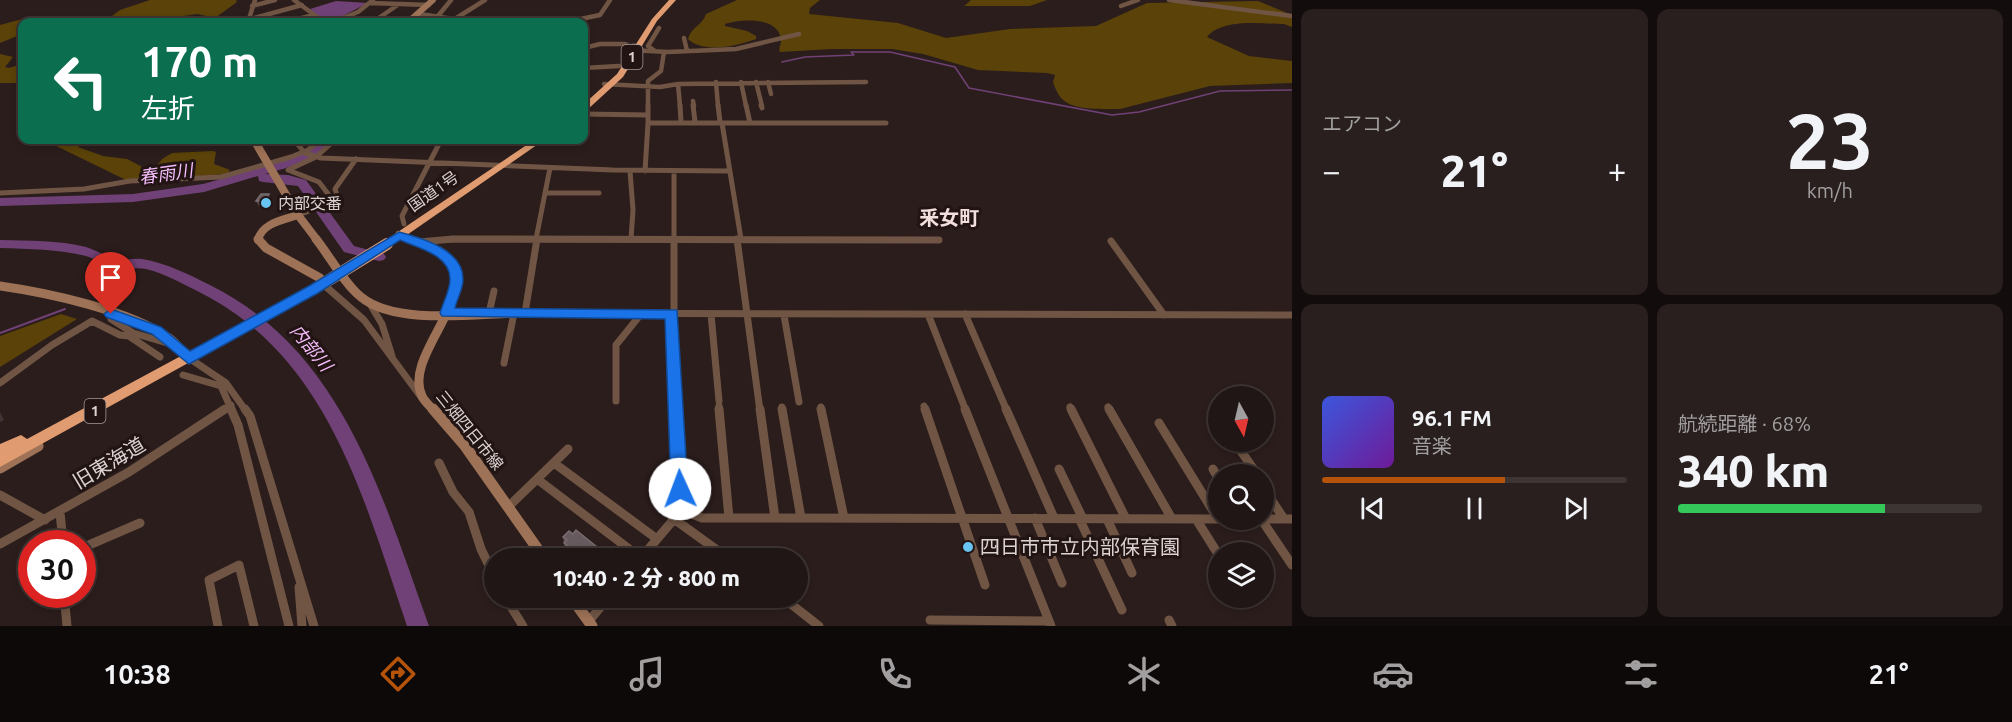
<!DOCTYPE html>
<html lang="ja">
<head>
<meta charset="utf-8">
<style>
  body { margin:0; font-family:Ubuntu,"Noto Sans JP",sans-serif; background:#281f1e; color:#f1f3f6; height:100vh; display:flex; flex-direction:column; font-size:22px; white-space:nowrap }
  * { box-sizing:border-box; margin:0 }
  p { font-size:20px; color:#a29fa0 }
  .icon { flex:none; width:33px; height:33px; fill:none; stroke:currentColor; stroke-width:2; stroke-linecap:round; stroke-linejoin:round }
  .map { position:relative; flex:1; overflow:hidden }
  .drawer { display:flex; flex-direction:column; gap:9px; padding:9px; background:#120c0c; width:720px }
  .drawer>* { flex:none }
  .top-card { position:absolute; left:18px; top:18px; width:570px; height:126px; border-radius:12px; box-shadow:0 3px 9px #0003,0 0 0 2px #3d3534; background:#0b6e4f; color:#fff; overflow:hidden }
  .needle { width:39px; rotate:172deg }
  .buttons { position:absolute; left:1208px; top:386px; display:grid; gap:12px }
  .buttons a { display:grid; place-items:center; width:66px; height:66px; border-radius:50%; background:#201615; box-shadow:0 3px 9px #0003,0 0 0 2px #3d3534; font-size:30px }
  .speed { position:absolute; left:18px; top:530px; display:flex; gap:12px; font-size:30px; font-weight:700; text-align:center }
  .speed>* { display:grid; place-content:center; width:78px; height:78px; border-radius:50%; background:#201615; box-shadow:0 3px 9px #0003,0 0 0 2px #3d3534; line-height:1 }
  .speed .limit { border:9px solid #d22; background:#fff; color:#111 }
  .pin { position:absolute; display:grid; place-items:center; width:51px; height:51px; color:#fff; margin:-62px -26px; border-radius:50% 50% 50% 0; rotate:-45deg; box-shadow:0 0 6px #0007 }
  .pin .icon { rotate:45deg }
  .me { position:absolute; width:66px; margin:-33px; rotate:358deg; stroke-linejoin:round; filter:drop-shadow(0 0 4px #0008) }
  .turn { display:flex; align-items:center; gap:21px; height:126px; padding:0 24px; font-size:27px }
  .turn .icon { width:78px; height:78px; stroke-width:2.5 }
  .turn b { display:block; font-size:42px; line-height:51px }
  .big { font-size:45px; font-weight:800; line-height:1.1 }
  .drawer .card { flex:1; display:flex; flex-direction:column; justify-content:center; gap:9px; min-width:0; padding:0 21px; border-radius:12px; background:#281f1e }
  .drawer .dial { align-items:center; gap:0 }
  .dial b { font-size:78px; line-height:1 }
  .song { display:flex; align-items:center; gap:18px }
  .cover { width:72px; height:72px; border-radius:9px; background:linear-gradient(135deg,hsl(230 70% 55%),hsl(280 70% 35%)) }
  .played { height:6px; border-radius:3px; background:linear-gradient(90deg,#b45309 60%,#3d3534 60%) }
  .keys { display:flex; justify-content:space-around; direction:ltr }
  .heat { display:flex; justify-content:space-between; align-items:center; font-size:33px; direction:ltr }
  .charge { height:9px; border-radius:4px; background:linear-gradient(90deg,#34c759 68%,#3d3534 0) }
  .drawer .tiles { flex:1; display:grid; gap:9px; grid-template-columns:repeat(2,1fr) }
  .trip { position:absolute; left:484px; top:548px; width:324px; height:60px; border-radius:30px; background:#201615; box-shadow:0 3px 9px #0003,0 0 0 2px #3d3534; font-weight:800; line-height:60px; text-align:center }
  .tabs { display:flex; height:96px; justify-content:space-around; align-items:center; background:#0d0908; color:#a29fa0 }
  .tabs .icon { width:42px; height:42px }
  .tabs .selected { color:#b45309 }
  .tabs b { font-size:27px; color:#f1f3f6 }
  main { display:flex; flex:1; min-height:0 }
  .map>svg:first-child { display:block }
  .green { fill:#5a4208 }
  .water { fill:#704176 }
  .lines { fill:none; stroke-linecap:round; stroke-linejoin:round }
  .stream-far1 { stroke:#704176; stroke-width:1.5 }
  .stream { stroke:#704176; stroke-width:2 }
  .river { fill:#704176; fill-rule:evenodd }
  .street-tunnel { stroke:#463837; stroke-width:4.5; stroke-dasharray:4.5 2; stroke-linecap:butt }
  .street-far3 { stroke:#705544; stroke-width:4.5 }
  .street-far2 { stroke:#705544; stroke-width:5 }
  .street-far1 { stroke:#705544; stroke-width:7 }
  .street { stroke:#705544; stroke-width:9 }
  .secondary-far3 { stroke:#9d7256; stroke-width:6 }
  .secondary-far2 { stroke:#9d7256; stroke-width:8 }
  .secondary-far1 { stroke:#9d7256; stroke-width:9 }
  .secondary { stroke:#9d7256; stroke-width:11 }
  .highway { fill:#e09c70; fill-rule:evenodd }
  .highway-bridge { stroke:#e09c70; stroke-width:12 }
  .wall { fill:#594b50 }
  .shaded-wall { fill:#413335 }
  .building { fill:#675a5e; stroke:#796c70; stroke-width:1.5 }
  .route { fill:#1a73e8; stroke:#114b97; stroke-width:1.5 }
  .poi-dot { fill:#68c4f0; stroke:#211413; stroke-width:2 }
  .labels { text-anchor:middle; stroke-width:6; stroke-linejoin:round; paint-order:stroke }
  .shield { fill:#211413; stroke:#a49999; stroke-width:1.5 }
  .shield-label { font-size:15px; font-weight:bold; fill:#dcd2d2 }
  .street-label { font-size:16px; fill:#dcd2d2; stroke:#211413 }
  .poi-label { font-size:16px; fill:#dcd2d2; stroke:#211413; text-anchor:start }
  .water-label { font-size:18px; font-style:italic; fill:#f5bdfc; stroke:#211413 }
  .quarter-label { font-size:20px; font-weight:bold; fill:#f2dedd; stroke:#211413 }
  .near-street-label { font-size:20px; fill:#dcd2d2; stroke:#211413 }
  .near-poi-label { font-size:20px; fill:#dcd2d2; stroke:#211413; text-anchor:start }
</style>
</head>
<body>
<main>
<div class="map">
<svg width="1292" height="626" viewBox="0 0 1292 626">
  <rect width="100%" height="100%" fill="#2b1d1c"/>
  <!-- green -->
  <path class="green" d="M150 0H236L237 2 215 18 197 14 143 22H104L120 10Z
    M737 0H820L810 8 809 14 898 23 946 38 1010 29 1096 26 1147 3 1258 1 1292 15V27L1284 24C1261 24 1223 18 1207 37L1249 56 1292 61V83L1210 86 1120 109C1104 109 1074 111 1062 99 1058 95 1055 88 1053 82L1055 75 1047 73 978 70 923 54 892 49H832L780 52C778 47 782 44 781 38 776 16 740 19 725 24V26L747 31 756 36V39C737 46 704 54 688 39 691 27 702 26 706 14Z
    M971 0H1047L1030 6H964Z
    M30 17H37L42 21 22 22V34L0 43V25Z
    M0 54 13 57 5 67 9 68 22 64V83H0Z
    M44 140H71L82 143 78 147 103 156 127 159 152 172 162 159 172 153 213 151 216 152 214 164 230 170 227 174 128 181Z
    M61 314 77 319 0 367V336Z"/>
  <!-- water -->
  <path class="water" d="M336 1 368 3 331 22H326L310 9Z"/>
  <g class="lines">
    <!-- stream-far1 -->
    <path class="stream-far1" d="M782 62 805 57 854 55 851 52H890L955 67 969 88 1112 115 1139 112 1220 91 1292 90"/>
    <!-- stream -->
    <path class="stream" d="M89 290 102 275 117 265
      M0 333 65 309"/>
    <!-- river -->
    <path class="river" d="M320 140H332C315 161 290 167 265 174L288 175 306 180 354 246 384 254 386 257 384 260 379 261 344 252 298 186 263 182 259 181 258 176 204 192 133 202 0 206V198L133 194 203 184 281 162 308 151Z
      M0 240C29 241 58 240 86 247 96 250 110 259 120 260 127 260 134 258 142 259 166 263 188 274 210 285 343 351 382 496 429 626H407C364 500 329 358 201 293 183 284 166 274 146 269 136 267 125 270 115 268 104 266 96 259 86 256 58 249 29 249 0 248Z"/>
    <!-- street-tunnel -->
    <path class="street-tunnel" d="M625 44 643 46"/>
    <!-- street-far3 -->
    <path class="street-far3" d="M294 0 324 22
      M1169 0 1292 16
      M370 3 429 5
      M252 6 275 0
      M1121 6 1138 0
      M420 14 474 22
      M438 16 451 0
      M247 20 302 5
      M248 22 255 0
      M285 22 314 15
      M333 22 358 12 373 0
      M373 22 399 4
      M450 22 485 0
      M566 22 600 15 610 0
      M684 38 687 51
      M584 48 600 44H625
      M630 50 668 52 736 49 799 34
      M655 51 648 46 659 28
      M584 68 619 66
      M716 82 718 106
      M741 82 746 106
      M756 82 762 106
      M768 82 771 94
      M604 84 660 87 678 84
      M693 101 694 106
      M648 106V81L661 71 664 52
      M680 106 678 84 866 82"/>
    <!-- street-far2 -->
    <path class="street-far2" d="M648 105V123H886
      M680 105 681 122
      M693 105 695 122
      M718 105 720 122
      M746 105 750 123
      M761 105 762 108
      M584 114 648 115
      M722 123 741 239
      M294 140 305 153 321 158 613 170 730 171
      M335 140 316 157 288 170 319 182 335 203
      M630 171 633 210 631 239
      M645 171 648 123
      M674 171V240
      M0 193 84 189 130 181 221 177 291 157 308 150 320 140
      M545 193H599
      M298 215 339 201 335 189 356 159
      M404 224 402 216 441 140
      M536 239 550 168
      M438 240H939"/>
    <!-- street-far1 -->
    <path class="street-far1" d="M674 239V314
      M737 239 760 411
      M1111 241 1164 315
      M419 242 453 239 939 240
      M323 284 364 320 421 397
      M370 304 382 324 392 356
      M489 313 494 291
      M525 313 537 239
      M111 314V319L133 333 174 345
      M672 314 677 411
      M711 314 719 401
      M928 314 966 411
      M965 314 1007 411
      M784 315 799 402
      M189 358 226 383 246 411
      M504 363 514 313 1292 315
      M183 375 221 386
      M0 383 52 345 92 321 120 335 129 336 160 357
      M226 383 221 386 232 411
      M616 401V345L641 314
      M719 406V411
      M924 406 926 411
      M782 407 783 411
      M821 407 822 411
      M1070 407 1072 411
      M1108 407 1110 411
      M223 411 231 405"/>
    <!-- street -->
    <path class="street" d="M231 409 238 425 289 626
      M245 409 250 416 314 626
      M719 409 729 518
      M760 409 775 518
      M782 409 801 518
      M821 409 844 518
      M925 409 985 585
      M965 409 1051 626
      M1006 409 1054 518
      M1071 409 1126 519
      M1109 409 1172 519
      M1216 415 1218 418
      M1159 423 1218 519
      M1234 441 1257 474
      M439 463 453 492 469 512 481 549 495 578
      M554 463 657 539
      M1059 469 1083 519
      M1213 469 1218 478
      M537 479 641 558 674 519 728 558
      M1263 487 1284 519
      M0 495 45 520
      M508 507 568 449
      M682 510 702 518 1218 519
      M60 512 63 543
      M1035 518 1062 583
      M1079 518 1122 610
      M1107 519 1132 573
      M1196 519 1218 554
      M1224 519H1292
      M1261 519 1292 565
      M675 520 682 510 677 409
      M0 544 129 472 225 409
      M82 548 140 523
      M299 587 302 626
      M64 594 67 626
      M505 597 523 626
      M782 597 819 626
      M930 620 1049 621
      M1169 620 1172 626
      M588 622 609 597
      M218 626 209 580 239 565 254 626"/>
    <!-- secondary-far3 -->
    <path class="secondary-far3" d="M408 22 433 0"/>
    <!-- secondary-far2 -->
    <path class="secondary-far2" d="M254 140 298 215 317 240
      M399 235 412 240
      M258 240C262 223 283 220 298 215"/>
    <!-- secondary-far1 -->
    <path class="secondary-far1" d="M258 239 266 248 320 278
      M316 239C329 255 345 285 361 297 395 325 473 314 514 313
      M408 239C420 243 436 247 446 256 484 294 402 355 422 396 424 401 430 406 434 411
      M0 286C49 293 128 310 169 338 176 343 183 352 189 358"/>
    <!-- secondary -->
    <path class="secondary" d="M433 409 465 446 544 558
      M0 468 38 446
      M571 597 592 626"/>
    <!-- highway -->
    <path class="highway" d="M669 0H676L657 21 623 77 587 110H584V104L617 74 652 19Z
      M534 140H544L391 246H383L382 244 383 242Z
      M329 276 335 280 333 283 0 467V444L21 435 27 439Z"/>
    <!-- highway-bridge -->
    <path class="highway-bridge" d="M329 280 387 244"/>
  </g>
  <!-- wall -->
  <path class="wall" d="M271 200 266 207 259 206 256 201Z
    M563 537 607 555V558H571L565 553Z"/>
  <!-- shaded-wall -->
  <path class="shaded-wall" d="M269 194 271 200 266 207 264 201Z
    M0 412 4 420 0 422Z"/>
  <!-- building -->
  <path class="building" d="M261 194H269L264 201H256Z
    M576 530 607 555 604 558H583L580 556 577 558 573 555 575 552 564 543 567 540 563 537 569 531 573 534Z"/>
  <!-- route -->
  <path class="route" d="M399 232C422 238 464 250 463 280 463 289 457 299 455 308L677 310 688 489 686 494 680 496 674 494 671 489 665 319 442 316 440 313C443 303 450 290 450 280 451 255 418 248 400 240L318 293 189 364 152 334 106 317 104 314 111 309 161 327 190 351 309 286Z"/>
  <!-- markers -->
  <g class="poi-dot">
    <circle cx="266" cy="203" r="6"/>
    <circle cx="968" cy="547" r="6"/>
  </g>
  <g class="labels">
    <!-- shield labels -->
    <g class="shield">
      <rect x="621.5" y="45" width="21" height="24" rx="4.5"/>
      <rect x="84.5" y="399" width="21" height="24" rx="4.5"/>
    </g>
    <g class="shield-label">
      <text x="632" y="62">1</text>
      <text x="95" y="416">1</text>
    </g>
    <!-- street labels -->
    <g class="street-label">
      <text transform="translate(433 191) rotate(-35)" y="6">国道1号</text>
      <text transform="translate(470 430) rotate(51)" y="6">三畑四日市線</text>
    </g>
    <!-- poi labels -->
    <g class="poi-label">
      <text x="278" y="209">内部交番</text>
    </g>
    <!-- water labels -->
    <g class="water-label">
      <text transform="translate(166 174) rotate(-8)" y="6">春雨川</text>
      <text transform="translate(311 348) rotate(51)" y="6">内部川</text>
    </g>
    <!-- quarter labels -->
    <g class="quarter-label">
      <text x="949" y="225">釆女町</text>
    </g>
    <!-- near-street labels -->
    <g class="near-street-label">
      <text transform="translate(109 463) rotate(-31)" y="7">旧東海道</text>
    </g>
    <!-- near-poi labels -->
    <g class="near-poi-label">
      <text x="980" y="554">四日市市立内部保育園</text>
    </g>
  </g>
</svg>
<div class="buttons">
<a><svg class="needle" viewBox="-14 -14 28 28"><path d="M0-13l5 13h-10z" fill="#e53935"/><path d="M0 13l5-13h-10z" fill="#a29fa0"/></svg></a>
<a><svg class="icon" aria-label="search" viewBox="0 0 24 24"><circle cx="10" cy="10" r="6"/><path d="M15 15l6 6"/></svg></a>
<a><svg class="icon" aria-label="layers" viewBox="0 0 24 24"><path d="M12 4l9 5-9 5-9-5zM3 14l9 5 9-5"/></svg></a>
</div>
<div class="speed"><div class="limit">30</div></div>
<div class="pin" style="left:111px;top:314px;background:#d93025"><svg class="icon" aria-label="arrive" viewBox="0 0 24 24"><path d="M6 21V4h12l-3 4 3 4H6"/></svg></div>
<svg class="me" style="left:680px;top:489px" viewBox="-20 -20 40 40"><circle r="19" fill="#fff"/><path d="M0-13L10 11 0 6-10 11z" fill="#1a73e8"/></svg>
<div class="trip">10:40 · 2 分 · 800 m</div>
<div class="top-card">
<div class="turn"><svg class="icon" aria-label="left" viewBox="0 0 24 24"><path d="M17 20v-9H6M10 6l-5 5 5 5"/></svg><div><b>170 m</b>左折</div></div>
</div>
</div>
<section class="drawer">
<div class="tiles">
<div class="card"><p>エアコン</p>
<div class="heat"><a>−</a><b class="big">21°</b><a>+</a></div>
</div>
<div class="card dial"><b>23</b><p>km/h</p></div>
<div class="card">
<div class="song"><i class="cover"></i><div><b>96.1 FM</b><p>音楽</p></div></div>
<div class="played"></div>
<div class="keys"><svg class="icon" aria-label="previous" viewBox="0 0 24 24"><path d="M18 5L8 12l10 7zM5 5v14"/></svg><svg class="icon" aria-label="pause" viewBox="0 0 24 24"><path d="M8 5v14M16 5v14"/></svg><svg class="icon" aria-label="next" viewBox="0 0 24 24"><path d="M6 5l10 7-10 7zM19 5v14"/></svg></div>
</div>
<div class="card"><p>航続距離 · 68%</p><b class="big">340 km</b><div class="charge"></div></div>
</div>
</section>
</main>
<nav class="tabs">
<b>10:38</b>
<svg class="icon selected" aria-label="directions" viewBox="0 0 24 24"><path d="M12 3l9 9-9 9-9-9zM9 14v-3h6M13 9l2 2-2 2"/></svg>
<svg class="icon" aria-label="music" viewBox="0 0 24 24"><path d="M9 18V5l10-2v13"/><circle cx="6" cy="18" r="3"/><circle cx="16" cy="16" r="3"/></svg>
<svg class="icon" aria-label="phone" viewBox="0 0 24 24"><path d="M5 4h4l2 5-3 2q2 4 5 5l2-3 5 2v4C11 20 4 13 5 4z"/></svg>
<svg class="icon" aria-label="climate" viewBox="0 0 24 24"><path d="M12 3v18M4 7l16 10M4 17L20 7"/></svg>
<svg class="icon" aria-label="car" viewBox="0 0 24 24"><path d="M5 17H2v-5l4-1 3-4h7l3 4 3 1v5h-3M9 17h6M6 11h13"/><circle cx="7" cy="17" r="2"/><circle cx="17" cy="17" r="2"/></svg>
<svg class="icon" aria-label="filters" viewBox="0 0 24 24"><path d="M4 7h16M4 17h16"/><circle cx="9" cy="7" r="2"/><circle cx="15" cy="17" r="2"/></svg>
<b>21°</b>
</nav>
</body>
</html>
